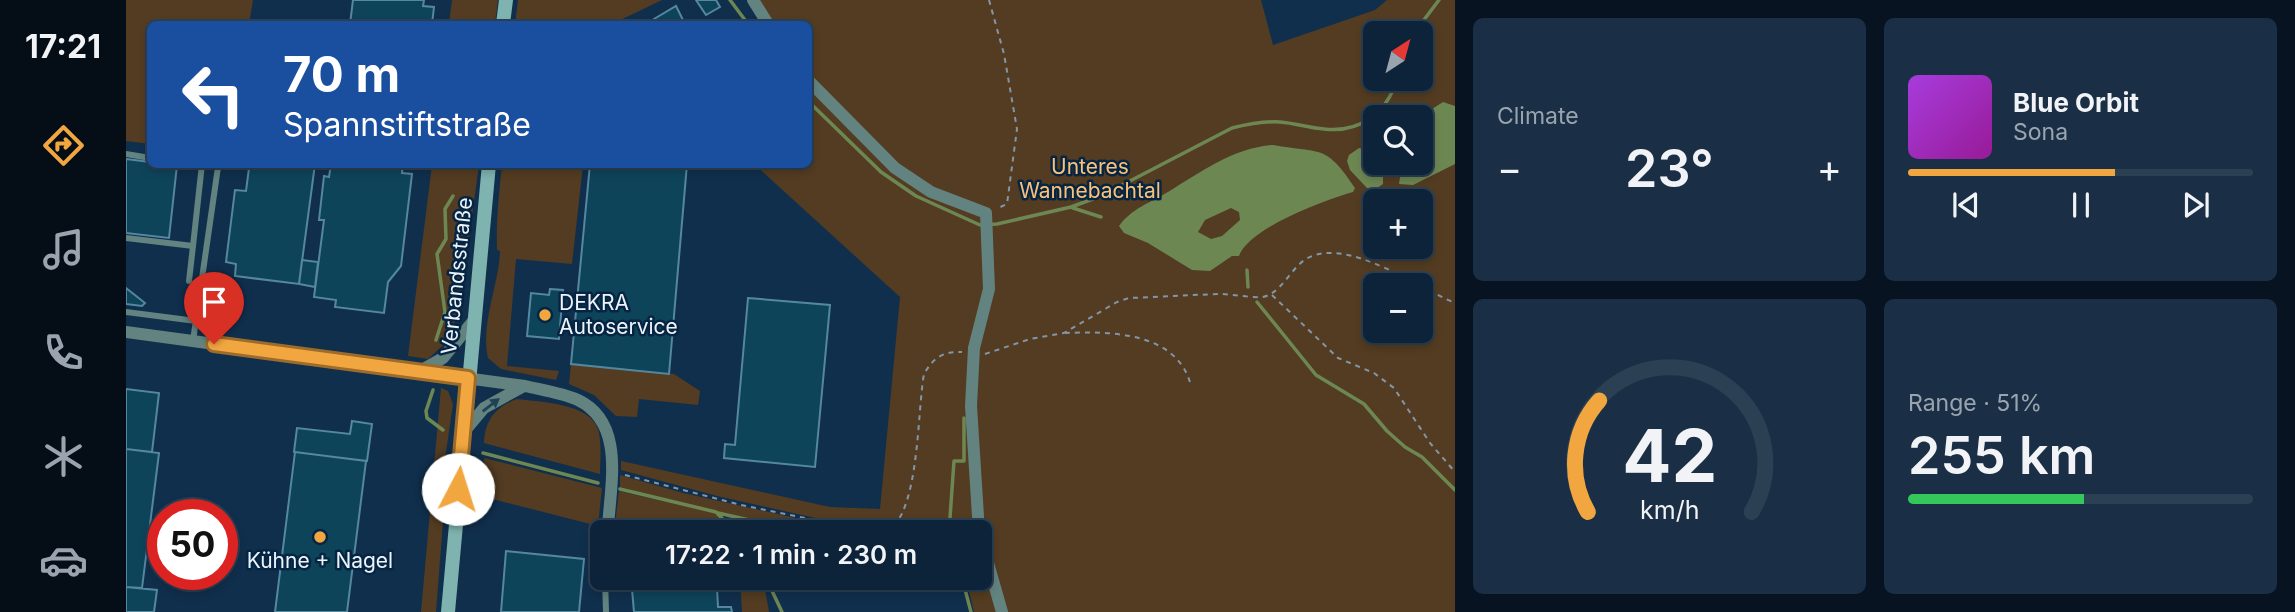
<!DOCTYPE html>
<html lang="en">
<head>
<meta charset="utf-8">
<style>
  body { margin:0; font-family:Inter,sans-serif; background:#1a2f45; color:#f1f3f6; height:100vh; display:flex; flex-direction:column; font-size:26px; white-space:nowrap }
  * { box-sizing:border-box; margin:0 }
  p { font-size:23px; color:#9aa4af }
  .icon { flex:none; width:38px; height:38px; fill:none; stroke:currentColor; stroke-width:2; stroke-linecap:round; stroke-linejoin:round }
  .map { position:relative; flex:1; overflow:hidden }
  .details { display:flex; flex-direction:column; gap:18px; padding:18px; background:#071320; width:840px }
  .details>* { flex:none }
  .top-card { position:absolute; left:21px; top:21px; width:665px; height:147px; border-radius:10px; box-shadow:0 4px 10px #0003,0 0 0 2px #2c4054; background:#1a4fa0; color:#fff; overflow:hidden }
  .needle { width:46px; rotate:36deg }
  .buttons { position:absolute; left:1237px; top:21px; display:grid; gap:14px }
  .buttons a { display:grid; place-items:center; width:70px; height:70px; border-radius:10px; background:#0c233a; box-shadow:0 4px 10px #0003,0 0 0 2px #2c4054; font-size:35px }
  .speed { position:absolute; left:21px; top:499px; display:flex; gap:14px; font-size:35px; font-weight:700; text-align:center }
  .speed>* { display:grid; place-content:center; width:91px; height:91px; border-radius:50%; background:#0c233a; box-shadow:0 4px 10px #0003,0 0 0 2px #2c4054; line-height:1 }
  .speed .limit { border:10px solid #d22; background:#fff; color:#111 }
  .pin { position:absolute; display:grid; place-items:center; width:60px; height:60px; color:#fff; margin:-72px -30px; border-radius:50% 50% 50% 0; rotate:-45deg; box-shadow:0 0 7px #0007 }
  .pin .icon { rotate:45deg }
  .me { position:absolute; width:77px; margin:-38px; rotate:5deg; stroke-linejoin:round; filter:drop-shadow(0 0 5px #0008) }
  .turn { display:flex; align-items:center; gap:24px; height:147px; padding:0 21px; font-size:32px }
  .turn .icon { width:91px; height:91px; stroke-width:2.5 }
  .turn b { display:block; font-size:49px; line-height:60px }
  .big { font-size:52px; font-weight:600; line-height:1.1 }
  .details .tile { flex:1; display:flex; flex-direction:column; justify-content:center; gap:10px; min-width:0; padding:0 24px; border-radius:10px; background:#1a2f45 }
  .details .dial { align-items:center; gap:0 }
  .dial svg { height:182px; overflow:visible; fill:none; stroke:#2c4054; stroke-width:7; stroke-linecap:round; text-anchor:middle }
  .dial text { fill:#f1f3f6; stroke:none }
  .song { display:flex; align-items:center; gap:21px }
  .cover { width:84px; height:84px; border-radius:10px; background:linear-gradient(135deg,hsl(280 70% 55%),hsl(300 70% 35%)) }
  .played { height:7px; border-radius:4px; background:linear-gradient(90deg,#f1a640 60%,#2c4054 60%) }
  .keys { display:flex; justify-content:space-around; direction:ltr }
  .heat { display:flex; justify-content:space-between; align-items:center; font-size:38px; direction:ltr }
  .charge { height:10px; border-radius:5px; background:linear-gradient(90deg,#34c759 51%,#2c4054 0) }
  .details .tiles { flex:1; display:grid; gap:18px; grid-template-columns:repeat(2,1fr) }
  .trip { position:absolute; left:464px; top:520px; width:402px; height:70px; border-radius:10px; background:#0c233a; box-shadow:0 4px 10px #0003,0 0 0 2px #2c4054; font-weight:600; line-height:70px; text-align:center }
  main { display:flex; flex:1; min-height:0 }
  .dock { display:flex; flex-direction:column; width:126px; justify-content:space-around; align-items:center; background:#050e17; color:#9aa4af }
  .dock .icon { width:49px; height:49px }
  .dock .selected { color:#f1a640 }
  .dock b { font-size:32px; color:#f1f3f6 }
  .map>svg:first-child { display:block }
  .green { fill:#533c21; fill-rule:evenodd }
  .water { fill:#6d8753; fill-rule:evenodd }
  .lines { fill:none; stroke-linecap:round; stroke-linejoin:round }
  .stream { stroke:#6d8753; stroke-width:3.5 }
  .building { fill:#0e445a; stroke:#5587a0; stroke-width:2 }
  .path { stroke:#8396a8; stroke-width:2; stroke-dasharray:5 5; stroke-linecap:butt }
  .service { stroke:#628380; stroke-width:6 }
  .minor { stroke:#628380; stroke-width:12 }
  .secondary { stroke:#7eb3af; stroke-width:14 }
  .oneway { fill:#214155 }
  .route-casing { stroke:#9d6c2a; stroke-width:18 }
  .route { stroke:#f1a640; stroke-width:12 }
  .poi-dot { fill:#f1a640; stroke:#052542; stroke-width:2.5 }
  .labels { text-anchor:middle; stroke-width:5; stroke-linejoin:round; paint-order:stroke }
  .park-label { font-size:21px; fill:#fcc179; stroke:#052542 }
  .street-label { font-size:21px; fill:#ecf3fb; stroke:#052542 }
  .poi-label { font-size:21px; fill:#ecf3fb; stroke:#052542; text-anchor:start }
</style>
</head>
<body>
<main>
<nav class="dock">
<b>17:21</b>
<svg class="icon selected" aria-label="directions" viewBox="0 0 24 24"><path d="M12 3l9 9-9 9-9-9zM9 14v-3h6M13 9l2 2-2 2"/></svg>
<svg class="icon" aria-label="music" viewBox="0 0 24 24"><path d="M9 18V5l10-2v13"/><circle cx="6" cy="18" r="3"/><circle cx="16" cy="16" r="3"/></svg>
<svg class="icon" aria-label="phone" viewBox="0 0 24 24"><path d="M5 4h4l2 5-3 2q2 4 5 5l2-3 5 2v4C11 20 4 13 5 4z"/></svg>
<svg class="icon" aria-label="climate" viewBox="0 0 24 24"><path d="M12 3v18M4 7l16 10M4 17L20 7"/></svg>
<svg class="icon" aria-label="car" viewBox="0 0 24 24"><path d="M5 17H2v-5l4-1 3-4h7l3 4 3 1v5h-3M9 17h6M6 11h13"/><circle cx="7" cy="17" r="2"/><circle cx="17" cy="17" r="2"/></svg>
</nav>
<div class="map">
<svg width="1329" height="612" viewBox="0 0 1329 612">
  <rect width="100%" height="100%" fill="#102f4d"/>
  <!-- green -->
  <path class="green" d="M0 0H127L123 24H24V144L0 141Z
    M326 0H372L369 24H323Z
    M392 0H536L486 24H389Z
    M631 0H1135L1147 45 1249 10 1261 0H1329V612H848L840 578H854V532H752L591 496 495 470V461L704 507 754 509 774 297 629 165 682 164 683 84 768 170 804 194 856 214 860 290 846 352 852 351 867 289 864 213 806 190 770 166 683 76 682 24H646ZM1250 33H1295V79H1250ZM1250 117H1295V163H1250ZM1250 201H1295V247H1250ZM1250 285H1295V331H1250Z
    M306 165H353L335 295 325 338 302 359 282 356Z
    M376 165H457L446 264 390 259 381 366 433 371 430 380 375 369 362 358C354 324 373 285 374 251L371 250C370 221 373 194 376 165Z
    M445 364 548 374 574 391 572 405 513 399 511 417 490 416 468 395 443 384Z
    M315 388 322 391 327 404 314 493 317 521 310 612H295Z
    M391 399C414 402 463 403 472 429 476 442 474 461 474 474L358 443C359 420 369 407 391 399Z
    M358 458 476 488 472 526 355 496Z
    M494 475 557 493 733 532C652 532 572 507 494 487Z
    M493 491 589 513 606 532 493 531 489 525Z
    M614 578H637L643 612H616Z"/>
  <!-- water -->
  <path class="water" d="M1317 102 1329 106V164L1287 185 1273 184 1276 163H1295V135L1303 124 1306 109Z
    M1147 145C1196 154 1199 143 1229 188L1227 192C1199 200 1123 228 1113 256H1106L1084 271 1066 270 1022 243 998 233 993 226C1005 209 1025 202 1042 192 1075 172 1107 148 1147 145ZM1105 208 1113 212 1114 220 1096 236 1085 239 1072 232 1079 220Z
    M1233 148 1248 151 1250 163H1257V184L1251 188H1241L1224 170 1221 161 1223 155Z"/>
  <g class="lines">
    <!-- stream -->
    <path class="stream" d="M604 0 622 24
      M1288 33 1313 0
      M682 101 755 172 790 196 854 225 871 224 945 207 975 196 1106 128C1122 124 1137 121 1154 122 1169 123 1183 128 1198 129 1234 133 1261 113 1271 79
      M947 208 975 217
      M1121 270 1122 287
      M1131 302 1190 375 1238 404 1261 431 1279 447 1296 457 1329 490
      M310 340 319 312 311 254 320 239 319 209 327 196
      M307 390 300 411 301 418 317 430
      M357 453 472 483
      M494 489 590 512 609 532
      M592 513 676 532
      M823 532 828 461H838V418
      M640 578 656 612
      M836 578 845 612"/>
  </g>
  <!-- building -->
  <path class="building" d="M227 0H298L297 6 308 7 306 24H224Z
    M570 0H590L594 7 580 15Z
    M550 6 559 24H531L528 19Z
    M0 159 24 162V164L51 165 43 238 0 233Z
    M116 164H189L173 284 109 276 110 264 100 262 109 190 120 191 123 168Z
    M205 164H277L276 173 286 174 275 266 262 282 258 313 209 307 210 300 188 297 198 220H193L198 176 203 177Z
    M464 164H561L543 374 445 364Z
    M176 260 192 262 189 287 173 284Z
    M0 288 19 303 16 306 0 304Z
    M424 289 437 290 433 339 401 336 405 293 423 295Z
    M622 298 704 305 689 467 598 458 599 444 609 445Z
    M0 389 33 393 26 452 0 449Z
    M226 421 246 424 241 461 168 452 171 428 224 434Z
    M0 449 33 453 16 588 0 587Z
    M169 452 240 461 221 612H149Z
    M380 551 458 559 453 612H375Z
    M505 578H564L565 590 591 588 592 607H605L606 612H508Z
    M0 587 31 590 28 612H0Z"/>
  <g class="lines">
    <!-- path -->
    <path class="path" d="M863 0 878 54 891 129 881 204 870 209
      M1146 295 1212 358 1248 373 1268 388 1304 443 1329 472
      M939 333C985 331 1052 332 1065 386
      M859 354 904 339 938 333 991 302 1003 298C1033 297 1063 295 1094 294 1107 294 1123 298 1136 297 1154 295 1165 268 1180 259 1220 235 1294 289 1329 303
      M499 475 615 505 747 532
      M760 532C794 515 791 411 798 374 807 358 817 351 836 352"/>
    <!-- service -->
    <path class="service" d="M0 154 24 158
      M0 238 67 246 76 164
      M63 281 67 246
      M0 312 70 321
      M67 341 92 167
      M479 578 480 612"/>
    <!-- minor -->
    <path class="minor" d="M627 0 642 24
      M682 80 769 168 805 192 860 213 863 289 848 348 845 406 853 532
      M0 332 399 386C416 390 436 393 452 400 500 423 484 486 482 528
      M294 371 317 358 348 320
      M337 433 358 408 396 387
      M854 535 876 612"/>
    <!-- secondary -->
    <path class="secondary" d="M377 24 380 0
      M322 612 363 164"/>
  </g>
  <!-- one-way arrows -->
  <defs><path id="oneway-solid" d="M-6-.8H1V-3.2L6.5 0L1 3.2V.8H-6Z" transform="scale(1.75)"/></defs>
  <use class="oneway" href="#oneway-solid" transform="translate(365 405) rotate(-38)"/>
  <g class="lines">
    <defs>
      <path id="route" d="M88 344 342 378 332 489"/>
    </defs>
    <!-- route casing -->
    <use href="#route" class="route-casing"/>
    <!-- route -->
    <use href="#route" class="route"/>
  </g>
  <!-- markers -->
  <g class="poi-dot">
    <circle cx="419" cy="315" r="7"/>
    <circle cx="194" cy="537" r="7"/>
  </g>
  <g class="labels">
    <!-- park labels -->
    <g class="park-label">
      <text x="964" y="174">Unteres<tspan x="964" dy="24">Wannebachtal</tspan></text>
    </g>
    <!-- street labels -->
    <g class="street-label">
      <text transform="translate(331 276) rotate(-84)" y="7">Verbandsstraße</text>
    </g>
    <!-- poi labels -->
    <g class="poi-label">
      <text x="433" y="310">DEKRA<tspan x="433" dy="24">Autoservice</tspan></text>
      <text x="194" y="568" text-anchor="middle">Kühne + Nagel</text>
    </g>
  </g>
</svg>
<div class="buttons">
<a><svg class="needle" viewBox="-14 -14 28 28"><path d="M0-13l5 13h-10z" fill="#e53935"/><path d="M0 13l5-13h-10z" fill="#9aa4af"/></svg></a>
<a><svg class="icon" aria-label="search" viewBox="0 0 24 24"><circle cx="10" cy="10" r="6"/><path d="M15 15l6 6"/></svg></a>
<a>+</a>
<a>−</a>
</div>
<div class="speed"><div class="limit">50</div></div>
<div class="pin" style="left:88px;top:344px;background:#d93025"><svg class="icon" aria-label="arrive" viewBox="0 0 24 24"><path d="M6 21V4h12l-3 4 3 4H6"/></svg></div>
<svg class="me" style="left:332px;top:489px" viewBox="-20 -20 40 40"><circle r="19" fill="#fff"/><path d="M0-13L10 11 0 6-10 11z" fill="#f1a640"/></svg>
<div class="trip">17:22 · 1 min · 230 m</div>
<div class="top-card">
<div class="turn"><svg class="icon" aria-label="left" viewBox="0 0 24 24"><path d="M17 20v-9H6M10 6l-5 5 5 5"/></svg><div><b>70 m</b>Spannstiftstraße</div></div>
</div>
</div>
<section class="details">
<div class="tiles">
<div class="tile"><p>Climate</p>
<div class="heat"><a>−</a><b class="big">23°</b><a>+</a></div>
</div>
<div class="tile">
<div class="song"><i class="cover"></i><div><b>Blue Orbit</b><p>Sona</p></div></div>
<div class="played"></div>
<div class="keys"><svg class="icon" aria-label="previous" viewBox="0 0 24 24"><path d="M18 5L8 12l10 7zM5 5v14"/></svg><svg class="icon" aria-label="pause" viewBox="0 0 24 24"><path d="M8 5v14M16 5v14"/></svg><svg class="icon" aria-label="next" viewBox="0 0 24 24"><path d="M6 5l10 7-10 7zM19 5v14"/></svg></div>
</div>
<div class="tile dial"><svg viewBox="0 0 100 80">
<path d="M14 69A42 42 0 1 1 86 69"/>
<path d="M14 69A42 42 0 0 1 19 20" stroke="#f1a640"/>
<text x="50" y="56" font-size="32" font-weight="700">42</text>
<text x="50" y="72" font-size="11">km/h</text>
</svg></div>
<div class="tile"><p>Range · 51%</p><b class="big">255 km</b><div class="charge"></div></div>
</div>
</section>
</main>
</body>
</html>
